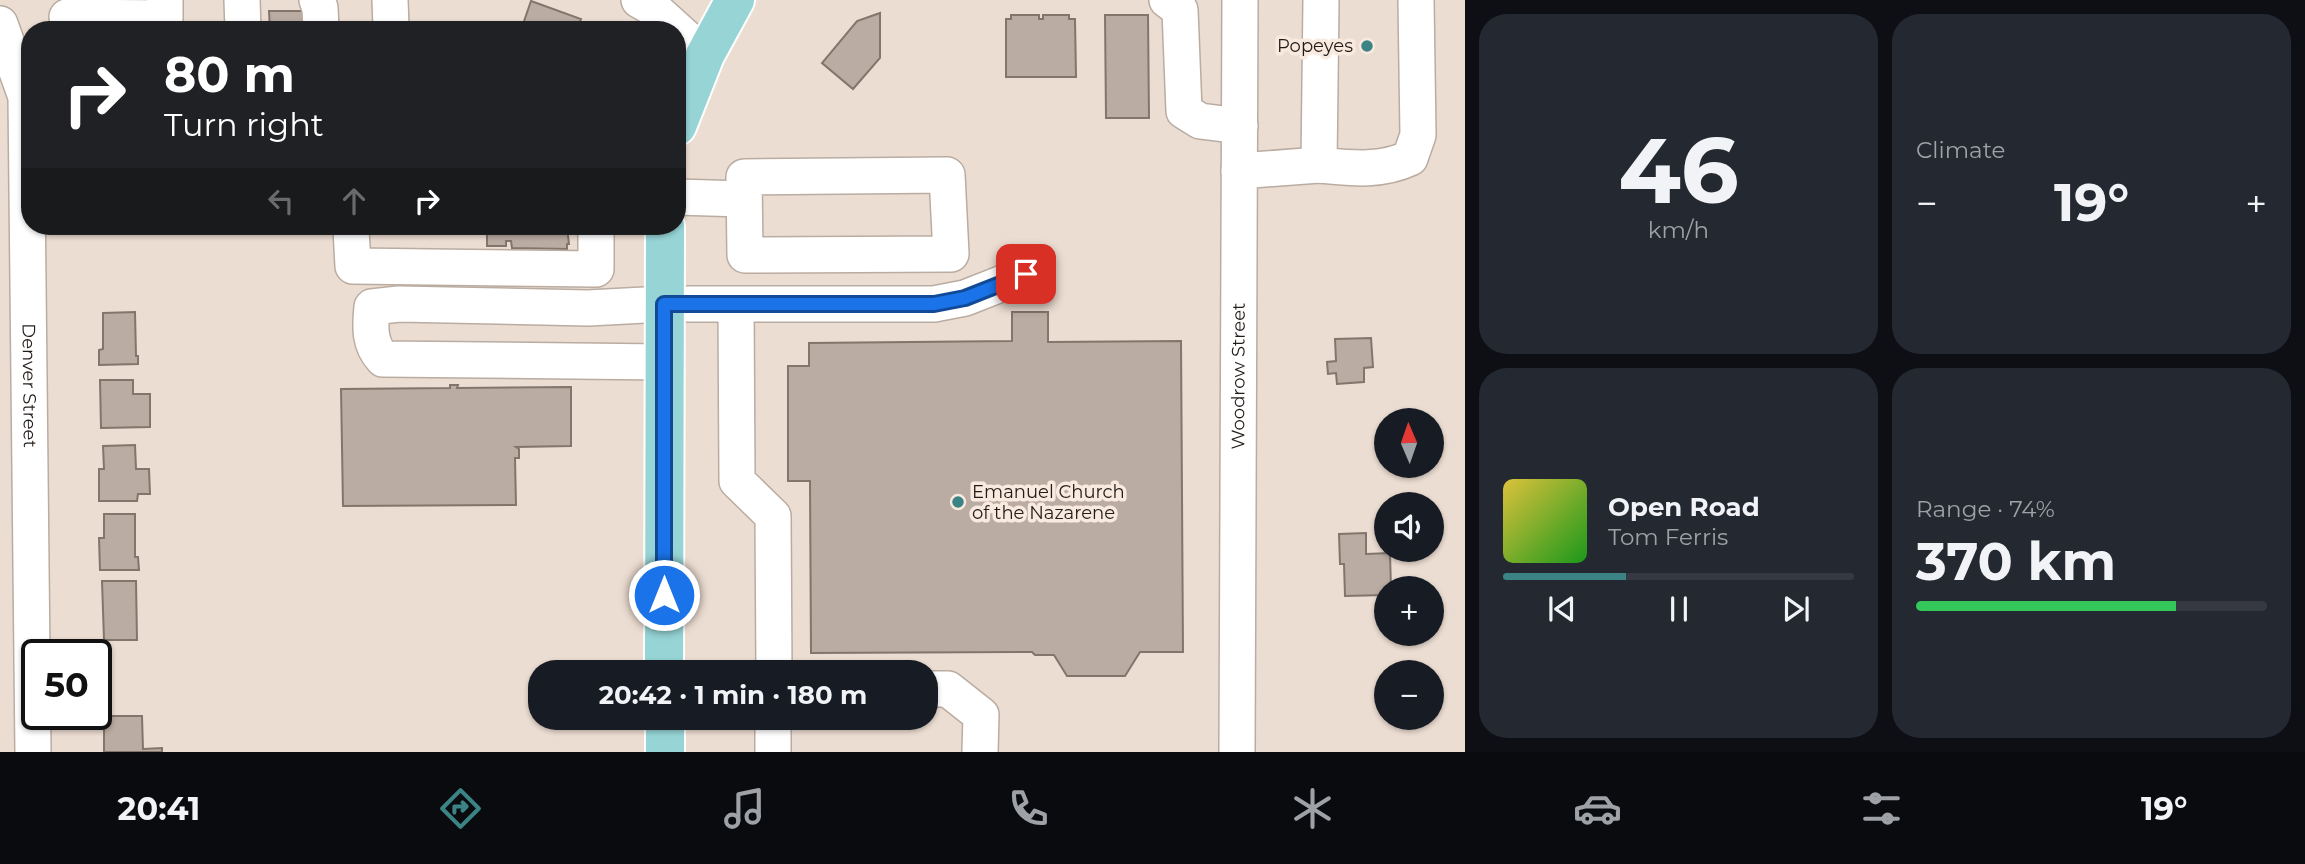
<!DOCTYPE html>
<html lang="en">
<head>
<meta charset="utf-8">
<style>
  body { margin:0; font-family:Montserrat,sans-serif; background:#242831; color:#f1f3f6; height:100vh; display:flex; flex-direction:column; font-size:26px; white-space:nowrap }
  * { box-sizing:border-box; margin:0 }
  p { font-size:23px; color:#9ea1a6 }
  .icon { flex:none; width:38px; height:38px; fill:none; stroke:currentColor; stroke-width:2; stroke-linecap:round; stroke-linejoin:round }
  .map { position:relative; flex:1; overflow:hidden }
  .sheet { display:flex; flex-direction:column; gap:14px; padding:14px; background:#0d0f14; width:840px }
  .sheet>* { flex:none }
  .guide { position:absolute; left:21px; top:21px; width:665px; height:214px; border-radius:28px; box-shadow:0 2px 5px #0004; background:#202124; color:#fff; overflow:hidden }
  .needle { width:46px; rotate:358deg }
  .fabs { position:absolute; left:1374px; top:408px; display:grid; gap:14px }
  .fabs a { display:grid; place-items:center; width:70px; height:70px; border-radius:50%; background:#171b24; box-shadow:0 2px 5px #0004; font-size:35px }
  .speed { position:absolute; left:21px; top:639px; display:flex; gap:14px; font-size:35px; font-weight:700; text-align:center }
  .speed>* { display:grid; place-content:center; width:91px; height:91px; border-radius:50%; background:#171b24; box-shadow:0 2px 5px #0004; line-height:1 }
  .speed .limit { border:4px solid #111; border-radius:10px; background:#fff; color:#111 }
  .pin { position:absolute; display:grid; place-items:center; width:60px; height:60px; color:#fff; margin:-30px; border-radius:14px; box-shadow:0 4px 10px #0006 }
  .me { position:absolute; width:77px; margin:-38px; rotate:0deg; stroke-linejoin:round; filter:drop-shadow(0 0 5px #0008) }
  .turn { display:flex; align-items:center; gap:24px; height:147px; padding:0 28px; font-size:32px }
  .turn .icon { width:91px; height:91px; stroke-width:2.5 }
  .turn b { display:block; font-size:49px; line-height:60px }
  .lanes { display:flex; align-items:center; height:66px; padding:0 28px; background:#0003; justify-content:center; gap:35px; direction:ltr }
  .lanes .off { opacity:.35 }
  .big { font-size:52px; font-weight:700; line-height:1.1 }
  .sheet .card { flex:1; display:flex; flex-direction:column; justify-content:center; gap:10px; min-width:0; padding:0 24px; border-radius:28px; background:#242831 }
  .sheet .dial { align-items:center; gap:0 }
  .dial b { font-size:91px; line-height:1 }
  .song { display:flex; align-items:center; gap:21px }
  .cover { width:84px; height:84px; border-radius:10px; background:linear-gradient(135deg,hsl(50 70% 55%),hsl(120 70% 35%)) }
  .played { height:7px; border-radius:4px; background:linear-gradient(90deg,#3b8385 35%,#363941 35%) }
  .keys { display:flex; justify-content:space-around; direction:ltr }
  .heat { display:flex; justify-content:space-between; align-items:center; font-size:38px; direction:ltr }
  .charge { height:10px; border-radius:5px; background:linear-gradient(90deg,#34c759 74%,#363941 0) }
  .sheet .tiles { flex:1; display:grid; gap:14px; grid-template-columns:repeat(2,1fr) }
  .trip { position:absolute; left:528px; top:660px; width:410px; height:70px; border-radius:28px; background:#171b24; box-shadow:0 2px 5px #0004; font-weight:700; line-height:70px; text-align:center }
  .tabs { display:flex; height:112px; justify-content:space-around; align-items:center; background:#090b0e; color:#9ea1a6 }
  .tabs .icon { width:49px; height:49px }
  .tabs .current { color:#3b8385 }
  .tabs b { font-size:32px; color:#f1f3f6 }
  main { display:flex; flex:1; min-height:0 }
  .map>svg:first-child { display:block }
  .building { fill:#baaca2; stroke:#82756c; stroke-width:2 }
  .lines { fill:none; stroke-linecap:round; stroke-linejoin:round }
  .minor-casing { stroke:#baaca1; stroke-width:38 }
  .major-casing { stroke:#fff; stroke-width:42 }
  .minor { stroke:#fff; stroke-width:35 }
  .major { stroke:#96d4d6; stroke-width:38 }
  .route-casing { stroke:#114b97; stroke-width:18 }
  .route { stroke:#1a73e8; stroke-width:12 }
  .poi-dot { fill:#3b8385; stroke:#f9eadf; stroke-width:2.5 }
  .labels { text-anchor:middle; stroke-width:7; stroke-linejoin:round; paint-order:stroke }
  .poi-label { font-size:18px; fill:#221c19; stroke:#f9eadf; text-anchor:end }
  .street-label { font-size:18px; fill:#221c19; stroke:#f9eadf }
</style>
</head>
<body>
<main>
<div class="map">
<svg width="1465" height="752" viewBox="0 0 1465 752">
  <rect width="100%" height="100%" fill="#ecddd2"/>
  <!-- building -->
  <path class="building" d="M531 1 581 19 577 30H521Z
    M269 11H305L306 30H270Z
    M880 13V58L853 89 822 63 857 21Z
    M1011 15H1039V19H1043V15H1069V19H1075L1076 77H1006V19H1011Z
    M1105 15H1148L1149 118H1106Z
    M546 228H567L569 244H567V249L512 248 511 241H506V246H487V232L546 231Z
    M135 312 136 356H138V364L99 365V350L103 349V313Z
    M1012 312H1048V342L1181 341 1183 652H1140L1125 676H1067L1054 655H1035L1032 652 811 653 810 481H788V366H809V343L1012 341Z
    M1371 338 1373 367 1364 368V382L1337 384 1336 373 1328 374 1327 362 1336 361 1335 339Z
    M100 380H133V394H150V427L101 428Z
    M450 385H458L457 388 571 387V446L516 447 519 449V458H515L516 505 343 506 341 389 450 388Z
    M135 445 136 469H149L150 494H138L137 501H99V469H104L103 446Z
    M104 514H135V557H138L139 570H100L99 538H104Z
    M1366 533V554L1390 553 1391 588H1386V595L1345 596 1344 564H1340L1339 534Z
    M102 581H136L137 640H104Z
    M104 716H142L143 749 162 748V752H104Z"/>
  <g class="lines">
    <defs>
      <g id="minor">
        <path d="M242 0 243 30"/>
        <path d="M317 0 320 8 321 30"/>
        <path d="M390 0 391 27"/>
        <path d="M639 0 653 8 705 55"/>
        <path d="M1167 0 1180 10 1184 111 1200 121 1240 126"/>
        <path d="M1321 0 1319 165C1351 168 1380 172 1410 158L1418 135 1416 0"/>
        <path d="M67 17 165 18V0"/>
        <path id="s1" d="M0 24 26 97 33 752"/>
        <path d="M1239 171 1319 165"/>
        <path d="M947 175 951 254 745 255 744 177Z"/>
        <path d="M677 197 743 199"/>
        <path d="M353 226 351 229 353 266 596 269V227"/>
        <path d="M736 305 737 481 773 516 774 672"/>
        <path d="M664 362 383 359C369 344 370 327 372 307L399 304 588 308 664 304H934L965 298 1026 274"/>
        <path d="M926 689H948L981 715 980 752"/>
        <path d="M773 752V718"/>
        <path id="s2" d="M1237 752 1240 0"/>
      </g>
      <path id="major" d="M677 126 705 55 735 0
        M664 672 665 226
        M665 718V752"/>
    </defs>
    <!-- minor casing -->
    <use href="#minor" class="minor-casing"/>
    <!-- major casing -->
    <use href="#major" class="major-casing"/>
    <!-- minor -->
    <use href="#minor" class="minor"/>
    <!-- major -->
    <use href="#major" class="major"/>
  </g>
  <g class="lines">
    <defs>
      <path id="route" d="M664 595V304H934L965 298 1026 274"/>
    </defs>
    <!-- route casing -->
    <use href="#route" class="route-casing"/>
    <!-- route -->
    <use href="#route" class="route"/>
  </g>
  <!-- markers -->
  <g class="poi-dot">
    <circle cx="1367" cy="46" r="7"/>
    <circle cx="958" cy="502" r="7"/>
  </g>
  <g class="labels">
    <!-- poi labels -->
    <g class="poi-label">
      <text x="1353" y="52">Popeyes</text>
      <text x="972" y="498" text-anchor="start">Emanuel Church<tspan x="972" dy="21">of the Nazarene</tspan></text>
    </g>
    <!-- street labels -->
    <g class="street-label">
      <text dy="6" stroke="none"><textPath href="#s2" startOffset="376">Woodrow Street</textPath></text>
      <text dy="6" stroke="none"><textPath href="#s1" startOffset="366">Denver Street</textPath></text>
    </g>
  </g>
</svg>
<div class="fabs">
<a><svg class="needle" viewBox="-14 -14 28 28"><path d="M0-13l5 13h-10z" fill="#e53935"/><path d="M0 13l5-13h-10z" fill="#9ea1a6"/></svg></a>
<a><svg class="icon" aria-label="sound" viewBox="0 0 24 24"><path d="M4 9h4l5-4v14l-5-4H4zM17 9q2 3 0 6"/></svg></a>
<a>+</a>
<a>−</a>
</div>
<div class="speed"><div class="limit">50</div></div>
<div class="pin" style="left:1026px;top:274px;background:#d93025"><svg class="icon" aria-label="arrive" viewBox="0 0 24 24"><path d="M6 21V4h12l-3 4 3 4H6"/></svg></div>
<svg class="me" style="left:664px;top:595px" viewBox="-20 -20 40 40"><circle r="17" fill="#1a73e8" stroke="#fff" stroke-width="3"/><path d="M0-11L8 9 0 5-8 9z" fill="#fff"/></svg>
<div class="trip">20:42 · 1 min · 180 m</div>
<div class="guide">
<div class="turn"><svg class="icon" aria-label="right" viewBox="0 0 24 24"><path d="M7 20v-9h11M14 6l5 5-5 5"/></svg><div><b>80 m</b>Turn right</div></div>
<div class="lanes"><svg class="icon off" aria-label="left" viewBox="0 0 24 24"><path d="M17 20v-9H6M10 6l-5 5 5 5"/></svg><svg class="icon off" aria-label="ahead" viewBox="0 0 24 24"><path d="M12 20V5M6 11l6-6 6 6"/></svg><svg class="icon" aria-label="right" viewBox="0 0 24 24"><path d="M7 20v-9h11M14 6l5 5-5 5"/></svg></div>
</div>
</div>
<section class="sheet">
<div class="tiles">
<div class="card dial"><b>46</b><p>km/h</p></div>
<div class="card"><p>Climate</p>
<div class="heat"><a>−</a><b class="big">19°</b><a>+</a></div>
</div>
<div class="card">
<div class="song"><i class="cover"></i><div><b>Open Road</b><p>Tom Ferris</p></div></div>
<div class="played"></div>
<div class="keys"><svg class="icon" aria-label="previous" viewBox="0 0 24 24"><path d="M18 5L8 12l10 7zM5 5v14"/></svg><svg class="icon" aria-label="pause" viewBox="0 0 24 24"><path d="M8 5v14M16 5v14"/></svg><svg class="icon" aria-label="next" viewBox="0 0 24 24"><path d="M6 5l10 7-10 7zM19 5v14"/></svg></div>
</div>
<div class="card"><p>Range · 74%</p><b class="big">370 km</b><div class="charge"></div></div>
</div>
</section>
</main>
<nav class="tabs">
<b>20:41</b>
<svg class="icon current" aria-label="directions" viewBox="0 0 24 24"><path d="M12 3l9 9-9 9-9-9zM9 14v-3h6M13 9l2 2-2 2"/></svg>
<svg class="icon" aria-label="music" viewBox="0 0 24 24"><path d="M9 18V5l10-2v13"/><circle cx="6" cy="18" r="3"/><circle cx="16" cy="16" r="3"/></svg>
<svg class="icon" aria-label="phone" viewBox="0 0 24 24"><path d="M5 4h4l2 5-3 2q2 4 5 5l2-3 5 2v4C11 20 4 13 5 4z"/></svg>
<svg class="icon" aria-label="climate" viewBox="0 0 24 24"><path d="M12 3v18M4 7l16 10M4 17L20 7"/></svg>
<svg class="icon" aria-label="car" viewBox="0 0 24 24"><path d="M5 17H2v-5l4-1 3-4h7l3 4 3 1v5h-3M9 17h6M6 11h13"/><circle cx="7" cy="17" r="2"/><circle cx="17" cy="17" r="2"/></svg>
<svg class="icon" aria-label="filters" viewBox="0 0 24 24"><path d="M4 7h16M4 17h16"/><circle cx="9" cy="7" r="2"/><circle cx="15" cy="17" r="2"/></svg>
<b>19°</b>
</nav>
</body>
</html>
